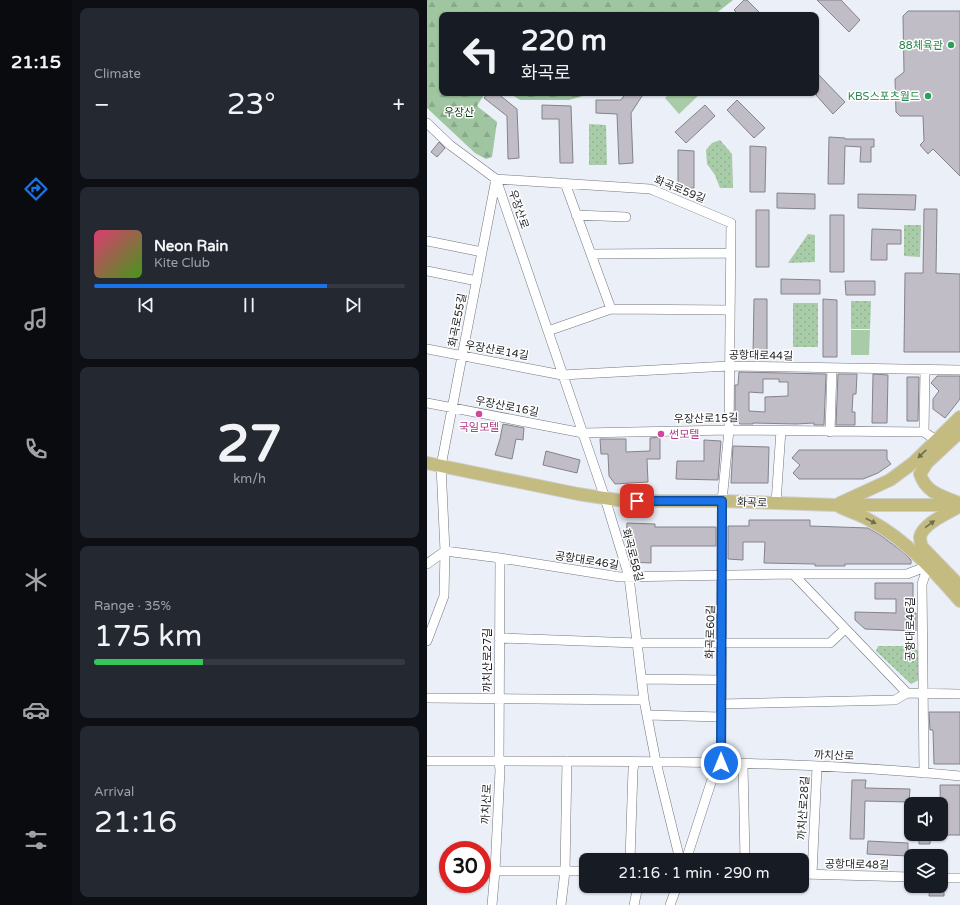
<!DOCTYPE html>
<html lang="en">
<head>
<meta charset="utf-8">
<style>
  body { margin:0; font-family:"Varela Round","Noto Sans KR",sans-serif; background:#242831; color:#f1f3f6; height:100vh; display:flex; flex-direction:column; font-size:15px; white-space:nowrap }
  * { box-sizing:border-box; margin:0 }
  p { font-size:13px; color:#9ea1a6 }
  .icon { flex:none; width:22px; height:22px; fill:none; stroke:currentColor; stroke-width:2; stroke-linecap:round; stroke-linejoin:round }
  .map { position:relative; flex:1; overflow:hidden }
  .side { display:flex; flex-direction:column; gap:8px; padding:8px; background:#0d0f14; width:355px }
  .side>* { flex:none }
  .banner { position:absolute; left:12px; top:12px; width:380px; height:84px; border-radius:8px; box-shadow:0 1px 3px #0004; background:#171b24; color:#f1f3f6; overflow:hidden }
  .controls { position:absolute; left:477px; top:797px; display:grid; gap:8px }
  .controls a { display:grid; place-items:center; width:44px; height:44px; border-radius:8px; background:#171b24; box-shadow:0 1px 3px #0004; font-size:20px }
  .speed { position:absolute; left:12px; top:841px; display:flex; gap:8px; font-size:20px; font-weight:700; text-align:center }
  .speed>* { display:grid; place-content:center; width:52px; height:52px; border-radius:50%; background:#171b24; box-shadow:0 1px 3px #0004; line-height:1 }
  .speed .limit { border:6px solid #d22; background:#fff; color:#111 }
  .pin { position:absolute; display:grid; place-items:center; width:34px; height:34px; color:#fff; margin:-17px; border-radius:8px; box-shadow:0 2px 6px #0006 }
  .me { position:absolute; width:44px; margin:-22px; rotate:0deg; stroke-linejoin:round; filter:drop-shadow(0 0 3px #0008) }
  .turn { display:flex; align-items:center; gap:14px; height:84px; padding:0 16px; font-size:18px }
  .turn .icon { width:52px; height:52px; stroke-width:2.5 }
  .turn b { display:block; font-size:28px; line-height:34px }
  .big { font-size:30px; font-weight:600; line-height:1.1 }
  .side .tile { flex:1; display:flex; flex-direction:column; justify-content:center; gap:6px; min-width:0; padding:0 14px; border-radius:8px; background:#242831 }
  .side .dial { align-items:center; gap:0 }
  .dial b { font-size:52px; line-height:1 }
  .song { display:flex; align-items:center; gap:12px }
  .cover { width:48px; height:48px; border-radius:6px; background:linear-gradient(135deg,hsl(340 70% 55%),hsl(100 70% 35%)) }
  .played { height:4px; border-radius:2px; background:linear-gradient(90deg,#1a73e8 75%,#363941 75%) }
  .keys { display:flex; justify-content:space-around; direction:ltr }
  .heat { display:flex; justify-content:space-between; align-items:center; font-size:22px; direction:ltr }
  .charge { height:6px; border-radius:3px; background:linear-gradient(90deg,#34c759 35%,#363941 0) }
  .trip { position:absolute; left:152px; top:853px; width:230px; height:40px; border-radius:8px; background:#171b24; box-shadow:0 1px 3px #0004; font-weight:600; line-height:40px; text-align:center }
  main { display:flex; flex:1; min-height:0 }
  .tabs { display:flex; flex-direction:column; width:72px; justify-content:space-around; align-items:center; background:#090b0e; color:#9ea1a6 }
  .tabs .icon { width:28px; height:28px }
  .tabs .current { color:#1a73e8 }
  .tabs b { font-size:18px; color:#f1f3f6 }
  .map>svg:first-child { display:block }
  .forest { fill:url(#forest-firs) }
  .park { fill:url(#park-dots) }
  .garden { fill:#a8cca8 }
  .building { fill:#c0bdc6; stroke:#84828a; fill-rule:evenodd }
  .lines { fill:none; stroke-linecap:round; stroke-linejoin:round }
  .minor-casing { stroke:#73777e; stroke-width:10 }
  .major-casing { stroke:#cecece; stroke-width:14 }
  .minor { stroke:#fff; stroke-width:9 }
  .major { stroke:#c4bb81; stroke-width:12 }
  .oneway { fill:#716d52 }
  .route-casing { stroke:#114b97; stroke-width:10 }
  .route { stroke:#1a73e8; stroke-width:7 }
  .leisure-dot { fill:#2e9e5b; stroke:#fff; stroke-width:1.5 }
  .hotel-dot { fill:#d1479c; stroke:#fff; stroke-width:1.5 }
  .labels { text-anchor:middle; stroke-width:3; stroke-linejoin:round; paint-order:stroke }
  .leisure-label { font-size:11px; fill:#27864d; stroke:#fff; text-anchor:end }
  .park-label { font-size:11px; fill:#0b3510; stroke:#fff }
  .street-label { font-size:11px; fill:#1e1f22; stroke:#fff }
  .hotel-label { font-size:11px; fill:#b23c85; stroke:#fff }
</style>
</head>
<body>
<main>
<nav class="tabs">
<b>21:15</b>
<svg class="icon current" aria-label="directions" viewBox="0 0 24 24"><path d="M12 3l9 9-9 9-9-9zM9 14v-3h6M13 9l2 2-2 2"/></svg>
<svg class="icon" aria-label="music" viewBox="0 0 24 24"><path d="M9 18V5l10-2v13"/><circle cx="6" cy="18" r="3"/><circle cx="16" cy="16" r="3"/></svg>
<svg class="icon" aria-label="phone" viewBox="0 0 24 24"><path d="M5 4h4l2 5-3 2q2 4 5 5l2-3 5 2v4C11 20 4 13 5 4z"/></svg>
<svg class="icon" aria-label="climate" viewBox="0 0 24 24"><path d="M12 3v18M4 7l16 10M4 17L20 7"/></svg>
<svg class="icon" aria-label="car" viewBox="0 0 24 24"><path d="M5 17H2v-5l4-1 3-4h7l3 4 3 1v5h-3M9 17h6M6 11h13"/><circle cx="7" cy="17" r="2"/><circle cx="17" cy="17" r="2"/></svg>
<svg class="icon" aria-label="filters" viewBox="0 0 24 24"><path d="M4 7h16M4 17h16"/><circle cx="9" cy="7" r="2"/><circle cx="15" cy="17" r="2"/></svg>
</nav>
<section class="side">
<div class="tile"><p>Climate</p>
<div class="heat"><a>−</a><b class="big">23°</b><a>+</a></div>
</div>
<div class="tile">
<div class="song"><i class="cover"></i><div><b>Neon Rain</b><p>Kite Club</p></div></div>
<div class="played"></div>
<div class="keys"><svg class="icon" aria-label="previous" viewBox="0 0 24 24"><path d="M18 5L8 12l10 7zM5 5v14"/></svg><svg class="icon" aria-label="pause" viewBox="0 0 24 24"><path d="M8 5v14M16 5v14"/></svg><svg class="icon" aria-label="next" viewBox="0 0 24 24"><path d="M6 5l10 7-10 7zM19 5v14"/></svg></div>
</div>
<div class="tile dial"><b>27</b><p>km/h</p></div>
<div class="tile"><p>Range · 35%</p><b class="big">175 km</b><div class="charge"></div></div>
<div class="tile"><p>Arrival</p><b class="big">21:16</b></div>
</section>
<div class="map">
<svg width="533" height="905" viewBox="0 0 533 905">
  <defs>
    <pattern id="forest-firs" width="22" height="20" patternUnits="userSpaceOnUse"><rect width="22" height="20" fill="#9fc6a0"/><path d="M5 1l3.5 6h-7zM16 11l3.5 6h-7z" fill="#88aa8a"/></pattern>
    <pattern id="park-dots" width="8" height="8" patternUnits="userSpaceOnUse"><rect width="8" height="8" fill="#a8cca8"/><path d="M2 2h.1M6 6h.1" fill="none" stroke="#90af90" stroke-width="1.8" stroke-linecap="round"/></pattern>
  </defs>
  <rect width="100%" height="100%" fill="#eaeff8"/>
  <!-- forest -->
  <path class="forest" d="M0 0H306L287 15H15V93H58L50 106 70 122 65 157 59 159 48 153 0 108Z
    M82 93H166L142 100H93Z"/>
  <!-- park -->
  <path class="park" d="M162 124 179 125 180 165H162Z
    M293 140 305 154 306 188H293L288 175 280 164 279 150 285 143Z
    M477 225H494L493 257 477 256Z
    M381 234 388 235V262L361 263Z
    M424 301H444L443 329H424Z
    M366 303H391V347H366Z
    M451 646H485L492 652V680L484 684 449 651Z"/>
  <!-- garden -->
  <path class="garden" d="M243 93H274L252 114 238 98Z
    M424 330H443L442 355H424Z"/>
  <!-- building -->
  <path class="building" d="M317 0H320L335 15H312L307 10Z
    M390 0H414L433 20 422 32Z
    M481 11H533V176L506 149 501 154 493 145 497 141 496 116H473L469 112 468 79 477 72 476 16Z
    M389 72 418 102 406 114 389 95Z
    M61 93H70L90 109 92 158 81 159 80 116 57 98Z
    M199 93H217L204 113 206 163 192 164 190 114 169 113V100H194Z
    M310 100 338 128 327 138 300 110Z
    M115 105 144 106 146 163H133L132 119H115Z
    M278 105 288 116 259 143 248 132Z
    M402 137 418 138V139H447V147H444V162H433L434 147 418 146 417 184H401Z
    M12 142 18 148 10 157 4 152Z
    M323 146 339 147 338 192H323Z
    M251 150 267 151V188H251Z
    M350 193 388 194V209L350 208Z
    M431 194 489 195 488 210 431 208Z
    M497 209H510L509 273 533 274V352H477L478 273H496Z
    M329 210H342V267H329Z
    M403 215H417V272H403Z
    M445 229 474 230V244H460V260H444Z
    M354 279 393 280V294H354Z
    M418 281H448V295H419Z
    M327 299H340V356H326Z
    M396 299 410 300V357H396Z
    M312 372 399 374 397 425H387V423L369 424 326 423V424H313L308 418V385H311ZM336 379H352V382H361V396L338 397V412L322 411V392L336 393Z
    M411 374H430L429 394H426L425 412H428V425H409Z
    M446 374 461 375 460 423H445Z
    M510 376H533V399L518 418 506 409V399L512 391 504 383Z
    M480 377H492L491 421H480Z
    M76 424 97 428 96 440 89 439 85 459 68 455 73 439Z
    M233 437V459H220L221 482 188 484 182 476 181 454H174L173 439H199V452L223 451V438Z
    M277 440 294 441 291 480 249 479 250 461H277Z
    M306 446 342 447 341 483H304Z
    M372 450H460V459L464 464 451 473 436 479H372L366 473 373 465 365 458Z
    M119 451 153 460 150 473 116 465Z
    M322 520H383V526L441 528 453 535 476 552 484 560V564H418V566H388V564L337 563 338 542H316V560L301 559V526H322Z
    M200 523 228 524V527H289V546H224V563L204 562 202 556V541H199Z
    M448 583H486V613H489V631L438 629 428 620V612L469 613V599H448Z
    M502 712H533V764H507L506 730H503Z
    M425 780H439L438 788 483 789 482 802 438 801 437 839H423Z
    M513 785H533V835H514Z
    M492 834H503V844H492Z
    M441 841 481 843V856L440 854Z
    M503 886H517V896H502Z"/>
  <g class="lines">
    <defs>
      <path id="minor" d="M0 123 23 145 69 179 178 498 202 577 217 700 229 762 253 860
        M138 183 184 309 303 310
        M149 215 199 217
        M0 241 55 252
        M164 254 303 253
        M0 271 50 281
        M121 331 184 309
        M0 349 135 375 302 366 533 370
        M0 403 156 433 302 430 497 432 509 440
        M403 432 405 368
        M497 432 498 370
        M349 503 354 430
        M0 564 18 551 73 558 193 577 366 574H480L501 566
        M366 574 480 693
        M72 638 210 643H403L418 629
        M0 641 17 596 18 551 14 466 69 179 223 189 226 190 304 223 302 430 295 501 294 763
        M215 679 294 680
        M0 698 217 700
        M294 704 468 700 480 693 533 694
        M220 715 294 717
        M0 761C177 761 357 759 533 776
        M316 764 318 860
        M497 773 495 584 501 566
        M203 860 206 769 208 762
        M259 860 290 764
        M55 871H159
        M375 874 484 877
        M385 874 390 767
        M514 878H533
        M65 905 68 871 73 770 72 761 73 558
        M134 905 138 871 140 761
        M207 905 211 886
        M243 905 250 886"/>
      <path id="major" d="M0 463 151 494 197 501H295L408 505H533
        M413 503 463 480 486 463 533 417
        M532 503C515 496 499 493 493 474L500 463 533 432
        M533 506C522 513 496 523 493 537 493 540 494 544 495 547L533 586
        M413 507C423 512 435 515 444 521 479 540 507 571 533 601"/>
    </defs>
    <!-- minor casing -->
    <use href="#minor" class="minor-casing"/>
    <!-- major casing -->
    <use href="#major" class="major-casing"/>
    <!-- minor -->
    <use href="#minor" class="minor"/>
    <!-- major -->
    <use href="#major" class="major"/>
  </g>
  <!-- one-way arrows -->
  <defs><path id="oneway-solid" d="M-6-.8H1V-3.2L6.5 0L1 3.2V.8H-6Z"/></defs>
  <g class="oneway">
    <use href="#oneway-solid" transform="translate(495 454) rotate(136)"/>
    <use href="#oneway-solid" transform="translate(444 521) rotate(28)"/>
    <use href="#oneway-solid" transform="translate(503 524) rotate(-36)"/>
  </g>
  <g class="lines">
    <defs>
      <path id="route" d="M210 501H295L294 763"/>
    </defs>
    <!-- route casing -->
    <use href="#route" class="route-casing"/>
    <!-- route -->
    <use href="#route" class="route"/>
  </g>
  <!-- markers -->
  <g class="leisure-dot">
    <circle cx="524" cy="45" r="4"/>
    <circle cx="501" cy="96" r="4"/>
  </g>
  <g class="hotel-dot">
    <circle cx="52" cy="414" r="4"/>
    <circle cx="234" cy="434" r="4"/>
  </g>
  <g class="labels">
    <!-- leisure labels -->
    <g class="leisure-label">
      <text x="516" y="49">88체육관</text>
      <text x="493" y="100">KBS스포츠월드</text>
    </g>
    <!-- park labels -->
    <g class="park-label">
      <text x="32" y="116">우장산</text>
    </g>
    <!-- street labels -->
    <g class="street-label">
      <text transform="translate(253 189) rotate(22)" y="4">화곡로59길</text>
      <text transform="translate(92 209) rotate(71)" y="4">우장산로</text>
      <text transform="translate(30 320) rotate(-79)" y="4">화곡로55길</text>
      <text transform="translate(70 350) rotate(10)" y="4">우장산로14길</text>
      <text transform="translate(334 355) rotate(1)" y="4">공항대로44길</text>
      <text transform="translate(80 406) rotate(11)" y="4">우장산로16길</text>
      <text transform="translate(279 418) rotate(-1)" y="4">우장산로15길</text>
      <text transform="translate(325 502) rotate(2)" y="4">화곡로</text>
      <text transform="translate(206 555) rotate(75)" y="4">화곡로58길</text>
      <text transform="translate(160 560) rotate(9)" y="4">공항대로46길</text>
      <text transform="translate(483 629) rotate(-90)" y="4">공항대로46길</text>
      <text transform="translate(283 632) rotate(-89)" y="4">화곡로60길</text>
      <text transform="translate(60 660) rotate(-90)" y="4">까치산로27길</text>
      <text transform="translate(407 755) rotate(2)" y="4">까치산로</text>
      <text transform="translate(59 804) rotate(-87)" y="4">까치산로</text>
      <text transform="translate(376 808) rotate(-87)" y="4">까치산로28길</text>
      <text transform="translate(430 864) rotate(1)" y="4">공항대로48길</text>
    </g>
    <!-- hotel labels -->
    <g class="hotel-label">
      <text x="52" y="431">국일모텔</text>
      <text x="242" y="438" text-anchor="start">썬모텔</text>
    </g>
  </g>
</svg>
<div class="controls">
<a><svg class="icon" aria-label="sound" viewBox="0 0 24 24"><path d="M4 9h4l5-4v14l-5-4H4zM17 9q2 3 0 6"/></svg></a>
<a><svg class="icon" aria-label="layers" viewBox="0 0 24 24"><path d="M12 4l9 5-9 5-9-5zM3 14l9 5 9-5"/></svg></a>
</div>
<div class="speed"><div class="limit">30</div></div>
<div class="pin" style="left:210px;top:501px;background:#d93025"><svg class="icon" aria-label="arrive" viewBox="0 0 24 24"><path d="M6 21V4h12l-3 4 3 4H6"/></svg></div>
<svg class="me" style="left:294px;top:763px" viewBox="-20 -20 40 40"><circle r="17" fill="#1a73e8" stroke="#fff" stroke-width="3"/><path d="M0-11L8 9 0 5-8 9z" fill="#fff"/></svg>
<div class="trip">21:16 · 1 min · 290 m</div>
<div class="banner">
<div class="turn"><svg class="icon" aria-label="left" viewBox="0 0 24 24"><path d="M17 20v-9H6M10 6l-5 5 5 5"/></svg><div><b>220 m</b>화곡로</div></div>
</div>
</div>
</main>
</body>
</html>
